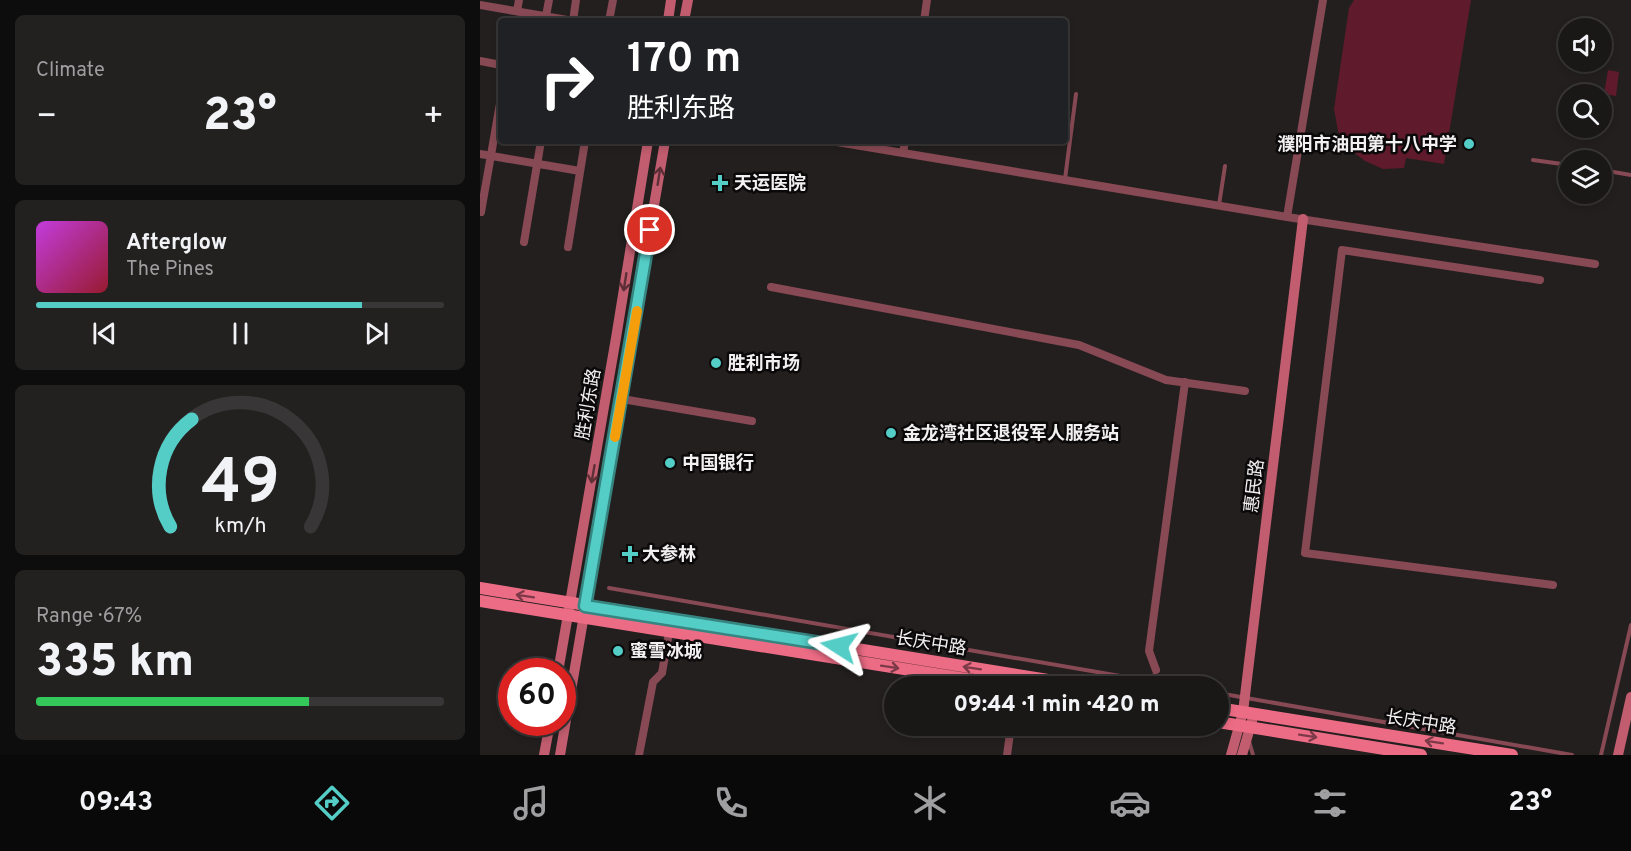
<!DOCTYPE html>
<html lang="en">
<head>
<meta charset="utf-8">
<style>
  body { margin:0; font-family:Overpass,"Noto Sans SC",sans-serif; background:#232020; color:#f1f3f6; height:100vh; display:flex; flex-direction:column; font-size:22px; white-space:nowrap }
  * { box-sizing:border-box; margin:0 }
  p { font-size:20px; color:#9f9fa1 }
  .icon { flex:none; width:33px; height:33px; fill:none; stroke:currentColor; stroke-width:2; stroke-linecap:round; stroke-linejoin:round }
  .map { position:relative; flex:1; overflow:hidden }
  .side { display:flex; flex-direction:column; gap:15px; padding:15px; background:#0e0d0d; width:480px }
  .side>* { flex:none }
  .top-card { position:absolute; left:18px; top:18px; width:570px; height:126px; border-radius:6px; box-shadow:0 3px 9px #0003,0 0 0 2px #383636; background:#202124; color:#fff; overflow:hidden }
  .tools { position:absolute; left:1078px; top:18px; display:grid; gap:12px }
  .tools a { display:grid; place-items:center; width:54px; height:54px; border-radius:50%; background:#1a1717; box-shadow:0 3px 9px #0003,0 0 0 2px #383636; font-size:30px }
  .speed { position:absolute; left:18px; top:658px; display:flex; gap:12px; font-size:30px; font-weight:700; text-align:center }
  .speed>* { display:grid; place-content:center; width:78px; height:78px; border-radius:50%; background:#1a1717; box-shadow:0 3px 9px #0003,0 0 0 2px #383636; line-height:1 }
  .speed .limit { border:9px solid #d22; background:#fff; color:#111 }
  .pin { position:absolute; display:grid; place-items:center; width:51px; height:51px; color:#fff; margin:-26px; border:3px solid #fff; border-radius:50%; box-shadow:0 2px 6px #0007 }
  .me { position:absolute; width:66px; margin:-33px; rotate:279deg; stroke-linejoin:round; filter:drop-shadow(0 0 4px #0008) }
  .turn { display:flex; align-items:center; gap:21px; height:126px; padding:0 30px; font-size:27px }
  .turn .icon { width:78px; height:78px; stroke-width:2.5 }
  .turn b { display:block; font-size:42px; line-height:51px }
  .big { font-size:45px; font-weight:800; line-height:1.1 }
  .side .widget { flex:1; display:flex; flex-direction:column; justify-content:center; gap:9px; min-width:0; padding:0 21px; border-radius:9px; background:#232020 }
  .side .dial { align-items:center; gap:0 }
  .dial svg { height:156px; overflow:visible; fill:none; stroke:#383636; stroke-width:7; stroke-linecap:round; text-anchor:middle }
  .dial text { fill:#f1f3f6; stroke:none }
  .song { display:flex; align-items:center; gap:18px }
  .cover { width:72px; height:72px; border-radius:9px; background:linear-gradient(135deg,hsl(290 70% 55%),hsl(350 70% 35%)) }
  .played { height:6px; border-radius:3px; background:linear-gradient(90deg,#54cdc7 80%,#383636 80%) }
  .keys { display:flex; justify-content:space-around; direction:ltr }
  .heat { display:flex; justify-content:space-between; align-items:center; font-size:33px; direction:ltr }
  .charge { height:9px; border-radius:4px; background:linear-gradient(90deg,#34c759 67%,#383636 0) }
  .trip { position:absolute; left:404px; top:676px; width:345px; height:60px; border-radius:30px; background:#1a1717; box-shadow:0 3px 9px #0003,0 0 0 2px #383636; font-weight:800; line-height:60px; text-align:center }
  .tab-bar { display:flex; height:96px; justify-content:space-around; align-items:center; background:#0a0909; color:#9f9fa1 }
  .tab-bar .icon { width:42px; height:42px }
  .tab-bar .on { color:#54cdc7 }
  .tab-bar b { font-size:27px; color:#f1f3f6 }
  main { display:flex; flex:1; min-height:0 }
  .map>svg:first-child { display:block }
  .green { fill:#5f1b2b }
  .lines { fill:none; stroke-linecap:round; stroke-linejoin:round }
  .lane { stroke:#874953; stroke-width:4 }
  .street { stroke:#874953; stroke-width:8 }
  .secondary { stroke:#c15d6f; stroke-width:10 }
  .primary { stroke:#ed6c85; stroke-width:12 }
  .oneway { stroke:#5d2f37 }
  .oneway2 { stroke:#7c3a48 }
  .route-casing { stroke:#378581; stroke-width:15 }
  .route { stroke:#54cdc7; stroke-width:10 }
  .slow { stroke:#f59e0b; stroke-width:10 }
  .poi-dot { fill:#54cdc7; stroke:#0b090a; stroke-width:2 }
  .labels { text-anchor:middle; stroke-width:5; stroke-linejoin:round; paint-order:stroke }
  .poi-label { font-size:18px; font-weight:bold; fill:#f3f0f1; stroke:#0b090a; text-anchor:start }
  .street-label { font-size:18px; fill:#f3f0f1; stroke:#0b090a }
</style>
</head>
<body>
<main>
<section class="side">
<div class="widget"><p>Climate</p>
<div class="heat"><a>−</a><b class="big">23°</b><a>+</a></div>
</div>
<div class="widget">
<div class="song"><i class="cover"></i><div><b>Afterglow</b><p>The Pines</p></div></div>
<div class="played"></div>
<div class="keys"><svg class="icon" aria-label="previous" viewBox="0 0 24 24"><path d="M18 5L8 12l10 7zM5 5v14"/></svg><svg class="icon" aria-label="pause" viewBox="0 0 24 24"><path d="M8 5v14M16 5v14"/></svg><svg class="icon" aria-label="next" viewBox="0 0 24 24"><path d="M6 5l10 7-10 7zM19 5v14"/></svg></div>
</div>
<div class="widget dial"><svg viewBox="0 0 100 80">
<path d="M14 69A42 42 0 1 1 86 69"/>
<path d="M14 69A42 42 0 0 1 25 14" stroke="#54cdc7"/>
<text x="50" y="56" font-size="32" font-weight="700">49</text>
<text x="50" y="72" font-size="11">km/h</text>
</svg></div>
<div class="widget"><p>Range · 67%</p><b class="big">335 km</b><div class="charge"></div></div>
</section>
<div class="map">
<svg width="1151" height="755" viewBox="0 0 1151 755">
  <rect width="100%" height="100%" fill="#231f1f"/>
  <!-- green -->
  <path class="green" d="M874 0H991L964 164 926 158 924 168 903 169 885 161 868 148 858 131 854 109 869 8Z
    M1128 70 1139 72 1136 96 1124 94Z"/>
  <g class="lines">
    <!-- lane -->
    <path class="lane" d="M1053 160 1089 165
      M1122 170 1151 175
      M585 179 596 94
      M739 205 745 166
      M129 588 704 687
      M673 687 675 671
      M738 693 1092 755
      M769 741 773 755
      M1121 755 1151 625"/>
    <!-- street -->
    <path class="street" d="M0 5 93 21
      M37 11 39 0
      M66 16 69 0
      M93 21 96 0
      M129 21 133 0
      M444 21 447 0
      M0 61 21 65
      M351 141 807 217 1115 264
      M423 153 425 141
      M0 154 100 171
      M1 212 21 98
      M807 217 843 0
      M44 242 61 141
      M88 247 105 141
      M1060 280 862 250 825 553 1073 585
      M291 287 599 345 686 380 765 391
      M142 399 272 421
      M676 670 669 651 705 382
      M159 755 173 682 182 673 189 632
      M527 755 531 726"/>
    <!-- secondary -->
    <path class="secondary" d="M188 21 191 0
      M204 21 208 0
      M78 672 136 338 168 141
      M64 755 70 723
      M80 755 185 141
      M751 755 763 712 823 219
      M762 755 774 714
      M1138 755 1151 697"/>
    <!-- primary -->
    <path class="primary" d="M0 588 612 687
      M0 601 536 687
      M738 708 1032 755
      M738 722 941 755"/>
  </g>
  <!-- one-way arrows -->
  <defs><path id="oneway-shaft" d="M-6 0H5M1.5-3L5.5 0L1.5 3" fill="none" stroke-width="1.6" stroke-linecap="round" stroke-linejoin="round" transform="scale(1.5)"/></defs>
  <g class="oneway">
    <use href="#oneway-shaft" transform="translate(179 176) rotate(-81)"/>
    <use href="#oneway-shaft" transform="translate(145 282) rotate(99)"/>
    <use href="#oneway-shaft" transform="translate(113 474) rotate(100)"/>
  </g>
  <g class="oneway2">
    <use href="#oneway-shaft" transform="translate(45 596) rotate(-171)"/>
    <use href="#oneway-shaft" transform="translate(410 667) rotate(9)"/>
    <use href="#oneway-shaft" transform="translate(492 668) rotate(-171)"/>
    <use href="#oneway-shaft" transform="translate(828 736) rotate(9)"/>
    <use href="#oneway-shaft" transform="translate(954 742) rotate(-171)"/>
  </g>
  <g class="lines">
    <defs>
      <path id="route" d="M170 230 105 606 359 646"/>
    </defs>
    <!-- route casing -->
    <use href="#route" class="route-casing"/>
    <!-- route -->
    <use href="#route" class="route"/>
    <!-- slow -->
    <path class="slow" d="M135 437 157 311"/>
  </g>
  <!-- markers -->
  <g class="poi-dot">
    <circle cx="989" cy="144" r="6"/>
    <path d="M237 174h6v6h6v6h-6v6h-6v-6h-6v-6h6z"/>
    <circle cx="236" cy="363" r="6"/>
    <circle cx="411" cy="433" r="6"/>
    <circle cx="190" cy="463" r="6"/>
    <path d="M147 545h6v6h6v6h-6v6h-6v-6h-6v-6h6z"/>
    <circle cx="138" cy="651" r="6"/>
  </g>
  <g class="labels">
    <!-- poi labels -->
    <g class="poi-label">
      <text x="977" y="150" text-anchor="end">濮阳市油田第十八中学</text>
      <text x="254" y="189">天运医院</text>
      <text x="248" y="369">胜利市场</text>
      <text x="423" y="439">金龙湾社区退役军人服务站</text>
      <text x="202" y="469">中国银行</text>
      <text x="162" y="560">大参林</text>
      <text x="150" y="657">蜜雪冰城</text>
    </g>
    <!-- street labels -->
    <g class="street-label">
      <text transform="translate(108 404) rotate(-80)" y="6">胜利东路</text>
      <text transform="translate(774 486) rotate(-83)" y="6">惠民路</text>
      <text transform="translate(451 643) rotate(9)" y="6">长庆中路</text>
      <text transform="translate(941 722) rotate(9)" y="6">长庆中路</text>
    </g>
  </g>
</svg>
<div class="tools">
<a><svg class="icon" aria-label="sound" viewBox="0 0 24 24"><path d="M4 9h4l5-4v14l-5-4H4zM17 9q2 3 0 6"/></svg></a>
<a><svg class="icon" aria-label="search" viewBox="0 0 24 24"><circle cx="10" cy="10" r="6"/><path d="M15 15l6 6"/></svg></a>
<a><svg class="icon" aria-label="layers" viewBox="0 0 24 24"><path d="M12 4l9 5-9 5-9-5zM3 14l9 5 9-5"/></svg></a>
</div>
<div class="speed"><div class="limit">60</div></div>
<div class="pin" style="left:170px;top:230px;background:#d93025"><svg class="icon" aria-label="arrive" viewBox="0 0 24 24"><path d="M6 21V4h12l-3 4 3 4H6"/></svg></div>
<svg class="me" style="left:359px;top:646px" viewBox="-20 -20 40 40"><path d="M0-17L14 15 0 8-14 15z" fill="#54cdc7" stroke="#fff" stroke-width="4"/></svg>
<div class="trip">09:44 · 1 min · 420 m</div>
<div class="top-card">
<div class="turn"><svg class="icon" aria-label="right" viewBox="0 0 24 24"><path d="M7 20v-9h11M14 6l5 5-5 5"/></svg><div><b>170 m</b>胜利东路</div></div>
</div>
</div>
</main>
<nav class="tab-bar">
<b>09:43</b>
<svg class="icon on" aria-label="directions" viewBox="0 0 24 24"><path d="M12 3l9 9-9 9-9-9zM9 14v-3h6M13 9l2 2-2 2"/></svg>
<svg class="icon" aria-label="music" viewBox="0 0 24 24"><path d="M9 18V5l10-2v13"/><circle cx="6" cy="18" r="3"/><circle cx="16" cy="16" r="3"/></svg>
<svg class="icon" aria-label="phone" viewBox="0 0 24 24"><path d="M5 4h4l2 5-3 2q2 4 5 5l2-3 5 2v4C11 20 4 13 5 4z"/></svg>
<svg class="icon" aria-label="climate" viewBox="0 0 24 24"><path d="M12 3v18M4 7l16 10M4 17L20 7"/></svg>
<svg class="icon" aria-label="car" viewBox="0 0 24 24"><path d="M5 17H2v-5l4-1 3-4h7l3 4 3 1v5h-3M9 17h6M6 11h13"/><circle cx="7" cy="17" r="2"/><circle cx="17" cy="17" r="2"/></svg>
<svg class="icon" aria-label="filters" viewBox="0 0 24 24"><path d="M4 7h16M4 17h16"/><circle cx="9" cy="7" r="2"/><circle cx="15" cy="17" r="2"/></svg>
<b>23°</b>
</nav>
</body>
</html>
